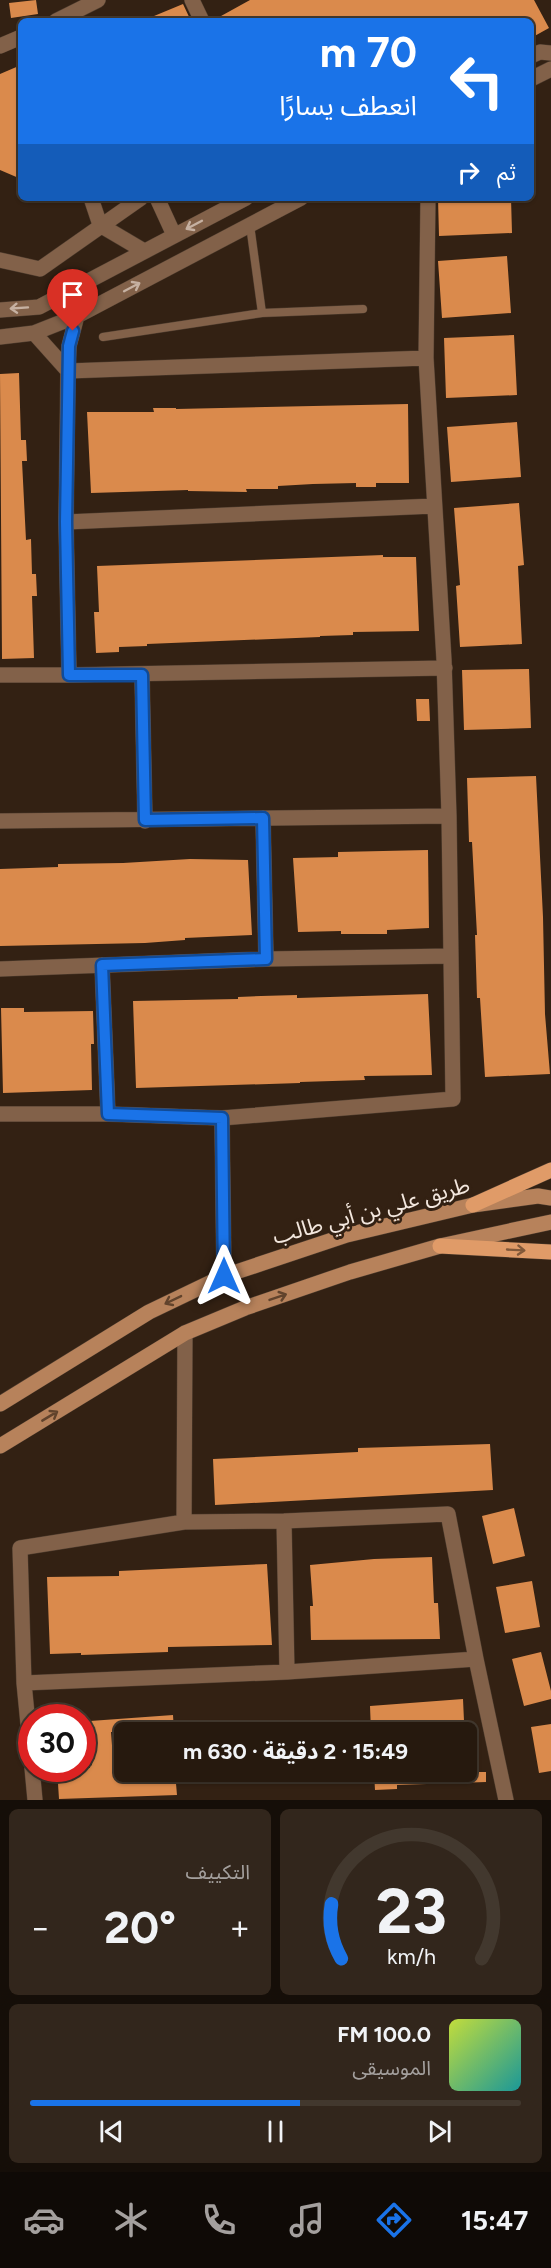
<!DOCTYPE html>
<html lang="ar">
<head>
<meta charset="utf-8">
<style>
  body { margin:0; font-family:Figtree,"Noto Sans Arabic",sans-serif; background:#32261c; color:#f1f3f6; direction:rtl; height:100vh; display:flex; flex-direction:column; font-size:22px; white-space:nowrap }
  * { box-sizing:border-box; margin:0 }
  p { font-size:20px; color:#a4a09e }
  .icon { flex:none; width:33px; height:33px; fill:none; stroke:currentColor; stroke-width:2; stroke-linecap:round; stroke-linejoin:round }
  .map { position:relative; height:1800px; overflow:hidden; direction:ltr }
  .sheet { display:flex; flex-direction:column; gap:9px; padding:9px; background:#150e08; flex:1 }
  .sheet>* { flex:none }
  .hud { position:absolute; left:18px; top:18px; width:516px; height:183px; border-radius:9px; box-shadow:0 2px 4px #0004,0 0 0 2px #42382e; direction:rtl; background:#1a73e8; color:#fff; overflow:hidden }
  .speed { position:absolute; left:18px; top:1704px; display:flex; gap:12px; font-size:30px; font-weight:700; text-align:center }
  .speed>* { display:grid; place-content:center; width:78px; height:78px; border-radius:50%; background:#26190e; box-shadow:0 2px 4px #0004,0 0 0 2px #42382e; line-height:1 }
  .speed .limit { border:9px solid #d22; background:#fff; color:#111 }
  .pin { position:absolute; display:grid; place-items:center; width:51px; height:51px; color:#fff; margin:-62px -26px; border-radius:50% 50% 50% 0; rotate:-45deg; box-shadow:0 0 6px #0007 }
  .pin .icon { rotate:45deg }
  .me { position:absolute; width:66px; margin:-33px; rotate:0deg; stroke-linejoin:round; filter:drop-shadow(0 0 4px #0008) }
  .turn { display:flex; align-items:center; gap:21px; height:126px; padding:0 18px; font-size:27px }
  .turn .icon { width:78px; height:78px; stroke-width:2.5 }
  .turn b { display:block; font-size:42px; line-height:51px }
  .then { display:flex; align-items:center; height:57px; padding:0 18px; background:#0003; gap:12px; font-size:22px }
  .big { font-size:45px; font-weight:700; line-height:1.1 }
  .sheet .widget { flex:1; display:flex; flex-direction:column; justify-content:center; gap:9px; min-width:0; padding:0 21px; border-radius:9px; background:#32261c }
  .sheet .dial { align-items:center; gap:0 }
  .dial svg { height:156px; overflow:visible; fill:none; stroke:#42382e; stroke-width:7; stroke-linecap:round; text-anchor:middle }
  .dial text { fill:#f1f3f6; stroke:none }
  .song { display:flex; align-items:center; gap:18px }
  .cover { width:72px; height:72px; border-radius:9px; background:linear-gradient(135deg,hsl(70 70% 55%),hsl(180 70% 35%)) }
  .played { height:6px; border-radius:3px; background:linear-gradient(90deg,#1a73e8 55%,#42382e 55%) }
  .keys { display:flex; justify-content:space-around; direction:ltr }
  .heat { display:flex; justify-content:space-between; align-items:center; font-size:33px; direction:ltr }
  .sheet .tiles { flex:1; display:grid; gap:9px; grid-template-columns:1fr 1fr }
  .widget:last-child { grid-column:span 2 }
  .trip { position:absolute; left:114px; top:1722px; width:363px; height:60px; border-radius:9px; background:#26190e; box-shadow:0 2px 4px #0004,0 0 0 2px #42382e; font-weight:700; line-height:60px; text-align:center; direction:rtl }
  .dock { display:flex; height:96px; justify-content:space-around; align-items:center; background:#0f0a06; color:#a4a09e }
  .dock .icon { width:42px; height:42px }
  .dock .on { color:#1a73e8 }
  .dock b { font-size:27px; color:#f1f3f6 }
  .map>svg:first-child { display:block }
  .building { fill:#da8a4c }
  .lines { fill:none; stroke-linecap:round; stroke-linejoin:round }
  .lane-casing { stroke:#4e3d2f; stroke-width:9 }
  .street-casing { stroke:#4e3d2f; stroke-width:16 }
  .secondary-casing { stroke:#4e3d2f; stroke-width:16 }
  .primary-casing { stroke:#4e3d2f; stroke-width:16 }
  .lane { stroke:#826149; stroke-width:8 }
  .street { stroke:#826149; stroke-width:15 }
  .secondary { stroke:#b7825b; stroke-width:15 }
  .primary { stroke:#e09b68; stroke-width:15 }
  .oneway { stroke:#c6b1a2 }
  .oneway2 { stroke:#815839 }
  .oneway3 { stroke:#61432c }
  .route-casing { stroke:#114b97; stroke-width:15 }
  .route { stroke:#1a73e8; stroke-width:10 }
  .labels { text-anchor:middle; stroke-width:6; stroke-linejoin:round; paint-order:stroke }
  .street-label { font-size:22px; fill:#f3e7de; stroke:#332113 }
</style>
</head>
<body>
<div class="map">
<svg width="551" height="1800" viewBox="0 0 551 1800">
  <rect width="100%" height="100%" fill="#332113"/>
  <!-- building -->
  <path class="building" d="M36 0 38 14 11 18 9 3Z
    M250 0H534L549 28 531 38V21H212Z
    M183 4 191 21H142Z
    M21 65V179L0 170V74Z
    M438 198H511L512 233 439 236Z
    M507 256 511 313 442 318 438 261Z
    M514 335 517 395 446 398 444 338Z
    M19 373 21 440H26L27 461H22L26 540 31 539 32 574H36L37 596H32L34 658 2 659 0 374Z
    M408 404 409 483H376V487H356V483L313 484 278 486V489H246L247 492 188 491V490L91 493 87 412H154L153 408H176V409Z
    M517 422 521 477 451 482 447 427Z
    M519 503 524 565 518 566 522 644 460 647 456 586 460 585 454 508Z
    M383 555V557H416L419 631 353 632V635L320 636V637L147 644V646L119 647V652L96 653 94 612H99L97 566Z
    M529 669 531 728 464 730 462 670Z
    M416 699H429L430 721H417Z
    M536 776 543 917 545 1014 550 1074 485 1077 480 998H477L475 935H477L472 842H469L467 778Z
    M428 850 429 928 387 930V934H341V931L298 932 293 858 338 857V852Z
    M190 859 248 860 252 935 185 938V940L145 943 0 946V869L58 867V864L123 863Z
    M428 994 432 1075 364 1076 365 1080 300 1082V1083L136 1088 133 1001 238 999V997L261 996 297 995V998Z
    M1 1008H24V1012L93 1011 94 1044H91L92 1090 3 1093Z
    M490 1444 493 1490 215 1505 213 1459 358 1452V1448Z
    M514 1508 525 1556 493 1564 482 1516Z
    M432 1557 434 1603H438L440 1639 311 1640 310 1606H313L310 1565 374 1559Z
    M267 1564 272 1645 168 1647V1652L81 1655V1653L50 1654 47 1577 119 1576V1571Z
    M532 1581 540 1627 505 1633 496 1587Z
    M541 1652 551 1691V1699L524 1706 512 1659Z
    M463 1699 464 1721 454 1724 456 1732H371L370 1706Z
    M173 1715 174 1732H111L114 1772H175L177 1795 59 1799 57 1768H90V1766L92 1765 90 1721Z
    M551 1724V1771L539 1773 531 1727Z
    M374 1772H486V1782L397 1785V1789L375 1790Z"/>
  <g class="lines">
    <defs>
      <path id="lane" d="M250 225 262 313
        M103 337 262 313 363 309"/>
      <path id="street" d="M192 0 202 21
        M56 21 98 0
        M0 46 21 37
        M531 56 540 52 551 53
        M531 79 551 69
        M91 198 100 225 144 251
        M157 198 174 235
        M428 198 426 358 444 660 449 816
        M0 260 40 269 141 198
        M0 310 39 307 246 198
        M34 333 68 371
        M0 337 34 333 77 316 301 198
        M426 358 68 371 66 522 69 675 445 668
        M68 371 69 346 77 316
        M66 522 434 506
        M142 674 145 821
        M0 675H69
        M263 818 266 959
        M0 821 449 816 453 1099 222 1118 108 1114H0
        M102 965 108 1114
        M0 969 266 959 451 956
        M222 1118 224 1276
        M284 1521 287 1672
        M184 1522 185 1333
        M24 1683 287 1672 476 1659
        M32 1765 24 1683 20 1548 184 1522 284 1521 448 1514 476 1659 506 1800
        M32 1768 35 1800"/>
      <path id="secondary" d="M0 1404 149 1312 224 1276 347 1235 473 1205 538 1196 551 1198
        M0 1446 185 1333 245 1308 350 1272 440 1246 551 1222"/>
      <path id="primary" d="M473 1205 551 1170
        M440 1246 551 1252"/>
    </defs>
    <!-- lane casing -->
    <use href="#lane" class="lane-casing"/>
    <!-- street casing -->
    <use href="#street" class="street-casing"/>
    <!-- secondary casing -->
    <use href="#secondary" class="secondary-casing"/>
    <!-- primary casing -->
    <use href="#primary" class="primary-casing"/>
    <!-- lane -->
    <use href="#lane" class="lane"/>
    <!-- street -->
    <use href="#street" class="street"/>
    <!-- secondary -->
    <use href="#secondary" class="secondary"/>
    <!-- primary -->
    <use href="#primary" class="primary"/>
  </g>
  <!-- one-way arrows -->
  <defs><path id="oneway-shaft" d="M-6 0H5M1.5-3L5.5 0L1.5 3" fill="none" stroke-width="1.6" stroke-linecap="round" stroke-linejoin="round" transform="scale(1.5)"/></defs>
  <g class="oneway">
    <use href="#oneway-shaft" transform="translate(194 225) rotate(152)"/>
    <use href="#oneway-shaft" transform="translate(132 287) rotate(-28)"/>
    <use href="#oneway-shaft" transform="translate(19 308) rotate(176)"/>
  </g>
  <use class="oneway2" href="#oneway-shaft" transform="translate(516 1250) rotate(3)"/>
  <g class="oneway3">
    <use href="#oneway-shaft" transform="translate(278 1297) rotate(-19)"/>
    <use href="#oneway-shaft" transform="translate(173 1300) rotate(154)"/>
    <use href="#oneway-shaft" transform="translate(50 1416) rotate(-31)"/>
  </g>
  <g class="lines">
    <defs>
      <path id="route" d="M73 331 69 346 66 522 69 675H142L145 820 263 818 266 959 102 965 108 1114 222 1118 224 1276"/>
    </defs>
    <!-- route casing -->
    <use href="#route" class="route-casing"/>
    <!-- route -->
    <use href="#route" class="route"/>
  </g>
  <g class="labels">
    <!-- street labels -->
    <g class="street-label">
      <text transform="translate(371 1210) rotate(-15)" y="8">طريق علي بن أبي طالب</text>
    </g>
  </g>
</svg>
<div class="speed"><div class="limit">30</div></div>
<div class="pin" style="left:73px;top:331px;background:#d93025"><svg class="icon" aria-label="arrive" viewBox="0 0 24 24"><path d="M6 21V4h12l-3 4 3 4H6"/></svg></div>
<svg class="me" style="left:224px;top:1276px" viewBox="-20 -20 40 40"><path d="M0-17L14 15 0 8-14 15z" fill="#1a73e8" stroke="#fff" stroke-width="4"/></svg>
<div class="trip">15:49 · 2 دقيقة · 630 m</div>
<div class="hud">
<div class="turn"><svg class="icon" aria-label="left" viewBox="0 0 24 24"><path d="M17 20v-9H6M10 6l-5 5 5 5"/></svg><div><b>70 m</b>انعطف يسارًا</div></div>
<div class="then">ثم<svg class="icon" aria-label="right" viewBox="0 0 24 24"><path d="M7 20v-9h11M14 6l5 5-5 5"/></svg></div>
</div>
</div>
<section class="sheet">
<div class="tiles">
<div class="widget dial"><svg viewBox="0 0 100 80">
<path d="M14 69A42 42 0 1 1 86 69"/>
<path d="M14 69A42 42 0 0 1 9 41" stroke="#1a73e8"/>
<text x="50" y="56" font-size="32" font-weight="700">23</text>
<text x="50" y="72" font-size="11">km/h</text>
</svg></div>
<div class="widget"><p>التكييف</p>
<div class="heat"><a>−</a><b class="big">20°</b><a>+</a></div>
</div>
<div class="widget">
<div class="song"><i class="cover"></i><div><b>100.0 FM</b><p>الموسيقى</p></div></div>
<div class="played"></div>
<div class="keys"><svg class="icon" aria-label="previous" viewBox="0 0 24 24"><path d="M18 5L8 12l10 7zM5 5v14"/></svg><svg class="icon" aria-label="pause" viewBox="0 0 24 24"><path d="M8 5v14M16 5v14"/></svg><svg class="icon" aria-label="next" viewBox="0 0 24 24"><path d="M6 5l10 7-10 7zM19 5v14"/></svg></div>
</div>
</div>
</section>
<nav class="dock">
<b>15:47</b>
<svg class="icon on" aria-label="directions" viewBox="0 0 24 24"><path d="M12 3l9 9-9 9-9-9zM9 14v-3h6M13 9l2 2-2 2"/></svg>
<svg class="icon" aria-label="music" viewBox="0 0 24 24"><path d="M9 18V5l10-2v13"/><circle cx="6" cy="18" r="3"/><circle cx="16" cy="16" r="3"/></svg>
<svg class="icon" aria-label="phone" viewBox="0 0 24 24"><path d="M5 4h4l2 5-3 2q2 4 5 5l2-3 5 2v4C11 20 4 13 5 4z"/></svg>
<svg class="icon" aria-label="climate" viewBox="0 0 24 24"><path d="M12 3v18M4 7l16 10M4 17L20 7"/></svg>
<svg class="icon" aria-label="car" viewBox="0 0 24 24"><path d="M5 17H2v-5l4-1 3-4h7l3 4 3 1v5h-3M9 17h6M6 11h13"/><circle cx="7" cy="17" r="2"/><circle cx="17" cy="17" r="2"/></svg>
</nav>
</body>
</html>
